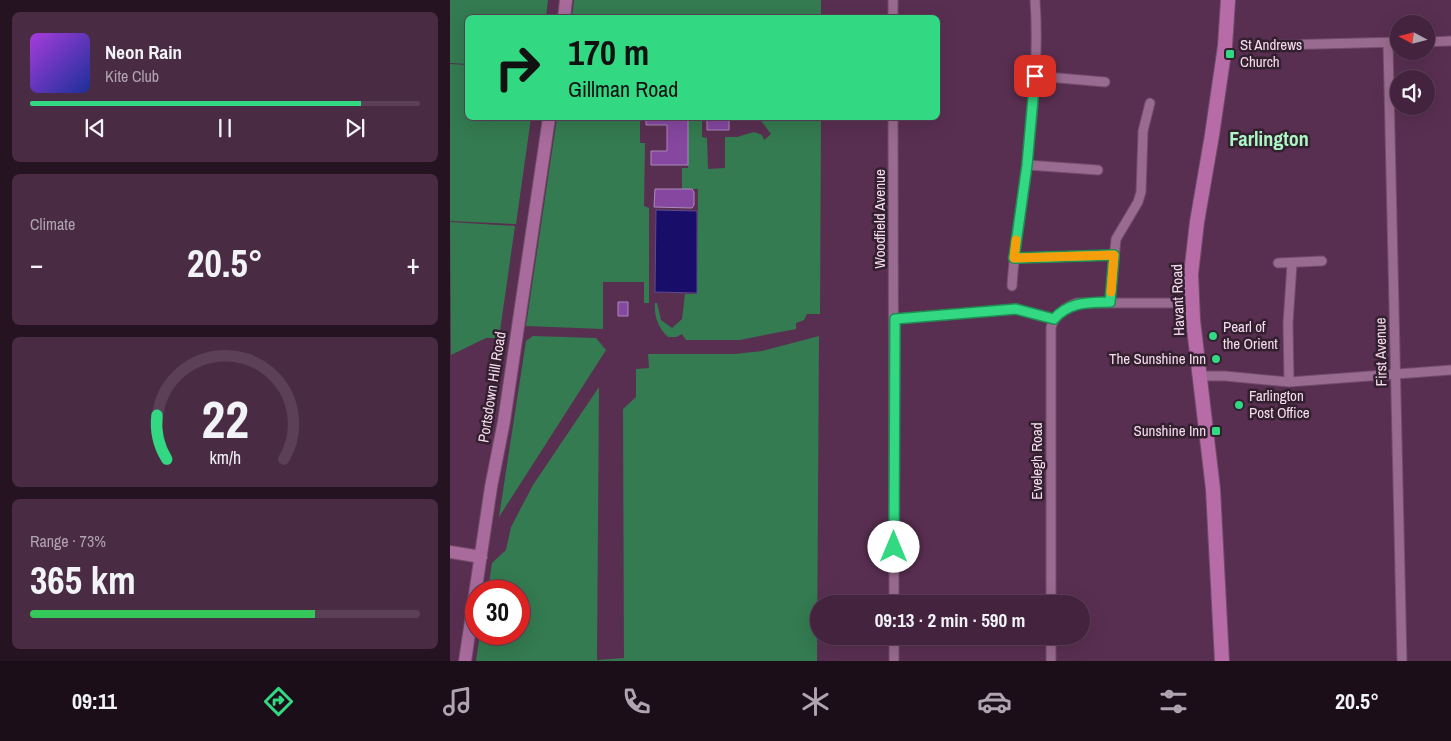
<!DOCTYPE html>
<html lang="en">
<head>
<meta charset="utf-8">
<style>
  body { margin:0; font-family:"Archivo Narrow",sans-serif; background:#4a2b44; color:#f1f3f6; height:100vh; display:flex; flex-direction:column; font-size:19px; white-space:nowrap }
  * { box-sizing:border-box; margin:0 }
  p { font-size:16px; color:#afa4b0 }
  .icon { flex:none; width:28px; height:28px; fill:none; stroke:currentColor; stroke-width:2; stroke-linecap:round; stroke-linejoin:round }
  .map { position:relative; flex:1; overflow:hidden }
  .sheet { display:flex; flex-direction:column; gap:12px; padding:12px; background:#251322; width:450px }
  .sheet>* { flex:none }
  .hud { position:absolute; left:15px; top:15px; width:475px; height:105px; border-radius:8px; box-shadow:0 5px 20px #0002,0 0 0 1px #5b4057; background:#32d882; color:#111; overflow:hidden }
  .needle { width:32px; rotate:277deg }
  .tools { position:absolute; left:940px; top:15px; display:grid; gap:10px }
  .tools a { display:grid; place-items:center; width:45px; height:45px; border-radius:50%; background:#43233d; box-shadow:0 5px 20px #0002,0 0 0 1px #5b4057; font-size:25px }
  .speed { position:absolute; left:15px; top:580px; display:flex; gap:10px; font-size:25px; font-weight:700; text-align:center }
  .speed>* { display:grid; place-content:center; width:65px; height:65px; border-radius:50%; background:#43233d; box-shadow:0 5px 20px #0002,0 0 0 1px #5b4057; line-height:1 }
  .speed .limit { border:8px solid #d22; background:#fff; color:#111 }
  .pin { position:absolute; display:grid; place-items:center; width:42px; height:42px; color:#fff; margin:-21px; border-radius:10px; box-shadow:0 2px 8px #0006 }
  .me { position:absolute; width:55px; margin:-28px; rotate:0deg; stroke-linejoin:round; filter:drop-shadow(0 0 4px #0008) }
  .turn { display:flex; align-items:center; gap:18px; height:105px; padding:0 20px; font-size:22px }
  .turn .icon { width:65px; height:65px; stroke-width:2.5 }
  .turn b { display:block; font-size:35px; line-height:42px }
  .big { font-size:38px; font-weight:700; line-height:1.1 }
  .sheet .widget { flex:1; display:flex; flex-direction:column; justify-content:center; gap:8px; min-width:0; padding:0 18px; border-radius:8px; background:#4a2b44 }
  .sheet .dial { align-items:center; gap:0 }
  .dial svg { height:130px; overflow:visible; fill:none; stroke:#5b4057; stroke-width:7; stroke-linecap:round; text-anchor:middle }
  .dial text { fill:#f1f3f6; stroke:none }
  .song { display:flex; align-items:center; gap:15px }
  .cover { width:60px; height:60px; border-radius:8px; background:linear-gradient(135deg,hsl(280 70% 55%),hsl(230 70% 35%)) }
  .played { height:5px; border-radius:2px; background:linear-gradient(90deg,#32d882 85%,#5b4057 85%) }
  .keys { display:flex; justify-content:space-around; direction:ltr }
  .heat { display:flex; justify-content:space-between; align-items:center; font-size:28px; direction:ltr }
  .charge { height:8px; border-radius:4px; background:linear-gradient(90deg,#34c759 73%,#5b4057 0) }
  .trip { position:absolute; left:360px; top:595px; width:280px; height:50px; border-radius:25px; background:#43233d; box-shadow:0 5px 20px #0002,0 0 0 1px #5b4057; font-weight:700; line-height:50px; text-align:center }
  .tabs { display:flex; height:80px; justify-content:space-around; align-items:center; background:#1b0e18; color:#afa4b0 }
  .tabs .icon { width:35px; height:35px }
  .tabs .on { color:#32d882 }
  .tabs b { font-size:22px; color:#f1f3f6 }
  main { display:flex; flex:1; min-height:0 }
  .map>svg:first-child { display:block }
  .green { fill:#347b51 }
  .water { fill:#180d69; stroke:#5b4b91 }
  .building { fill:#85479f; stroke:#aa8aba }
  .lines { fill:none; stroke-linecap:round; stroke-linejoin:round }
  .street-casing { stroke:#714c6a; stroke-width:11 }
  .secondary-casing { stroke:#714c6a; stroke-width:14 }
  .primary-casing { stroke:#714c6a; stroke-width:16 }
  .street { stroke:#9a6b90; stroke-width:9 }
  .secondary { stroke:#a86b9c; stroke-width:12 }
  .primary { stroke:#b76ca8; stroke-width:14 }
  .route-casing { stroke:#208c54; stroke-width:12 }
  .route { stroke:#32d882; stroke-width:9 }
  .slow { stroke:#f59e0b; stroke-width:9 }
  .poi-dot { fill:#32d882; stroke:#33202f; stroke-width:2 }
  .labels { text-anchor:middle; stroke-width:5; stroke-linejoin:round; paint-order:stroke }
  .poi-label { font-size:15px; fill:#f6dbef; stroke:#33202f; text-anchor:start }
  .street-label { font-size:15px; fill:#f6dbef; stroke:#33202f }
  .district-label { font-size:20px; font-weight:bold; fill:#adf7c6; stroke:#33202f }
</style>
</head>
<body>
<main>
<section class="sheet">
<div class="widget">
<div class="song"><i class="cover"></i><div><b>Neon Rain</b><p>Kite Club</p></div></div>
<div class="played"></div>
<div class="keys"><svg class="icon" aria-label="previous" viewBox="0 0 24 24"><path d="M18 5L8 12l10 7zM5 5v14"/></svg><svg class="icon" aria-label="pause" viewBox="0 0 24 24"><path d="M8 5v14M16 5v14"/></svg><svg class="icon" aria-label="next" viewBox="0 0 24 24"><path d="M6 5l10 7-10 7zM19 5v14"/></svg></div>
</div>
<div class="widget"><p>Climate</p>
<div class="heat"><a>−</a><b class="big">20.5°</b><a>+</a></div>
</div>
<div class="widget dial"><svg viewBox="0 0 100 80">
<path d="M14 69A42 42 0 1 1 86 69"/>
<path d="M14 69A42 42 0 0 1 8 42" stroke="#32d882"/>
<text x="50" y="56" font-size="32" font-weight="700">22</text>
<text x="50" y="72" font-size="11">km/h</text>
</svg></div>
<div class="widget"><p>Range · 73%</p><b class="big">365 km</b><div class="charge"></div></div>
</section>
<div class="map">
<svg width="1001" height="661" viewBox="0 0 1001 661">
  <rect width="100%" height="100%" fill="#592f51"/>
  <!-- green -->
  <path class="green" d="M0 0H98L96 17 18 18 17 64 0 63Z
    M124 0H371V17H122Z
    M0 64 17 65 18 118H81L66 224 0 221Z
    M107 118H190V143H195L194 206 199 208V303H194V282H153V329L76 326Z
    M238 118H252V137L257 138 258 169 275 168V137H287L304 132 312 135 314 140 321 134 309 118H371L370 314H357L354 320 346 323V329L289 340H236L232 334 226 337H218C208 328 204 316 205 303H207L211 320 222 328 232 319 235 294H247L248 189H232V168H238Z
    M0 222 65 226 49 338H36L1 355Z
    M83 336 146 338 156 350 49 517 76 341Z
    M369 336 367 661H26L30 634H69V591H38L42 563 56 550 61 527 83 485 149 387 147 660 174 658 173 409 186 397V369L199 368 198 354H285L312 351Z"/>
  <!-- water -->
  <path class="water" d="M206 210 247 211V293L205 292Z"/>
  <!-- building -->
  <path class="building" d="M196 118H238V165H201V151H217V125H196Z
    M257 118H279V130H257Z
    M205 189H242L244 192V205L242 208 204 207Z
    M168 302H178V316H168Z"/>
  <g class="lines">
    <defs>
      <path id="street" d="M443 0V18
        M976 42 1001 41
        M938 43 952 661
        M796 46 949 42
        M585 76 655 82
        M443 118 444 604
        M577 165 648 170
        M563 258 664 255
        M828 263 872 261
        M562 286C564 245 573 205 577 165 583 111 589 54 585 0
        M660 302 666 239 688 202 691 192 693 131 700 103
        M445 319 566 309 604 319
        M751 376H775L839 382 1001 370
        M839 382 838 323 842 264
        M601 604V327C606 314 614 308 627 303H742
        M601 636V661
        M444 661V636"/>
      <path id="secondary" d="M114 18 116 0
        M0 552 31 557
        M15 661 41 487 54 421 99 118"/>
      <path id="primary" d="M772 661 763 489 743 320 741 274 747 222 762 135 775 46 778 0"/>
    </defs>
    <!-- street casing -->
    <use href="#street" class="street-casing"/>
    <!-- secondary casing -->
    <use href="#secondary" class="secondary-casing"/>
    <!-- primary casing -->
    <use href="#primary" class="primary-casing"/>
    <!-- street -->
    <use href="#street" class="street"/>
    <!-- secondary -->
    <use href="#secondary" class="secondary"/>
    <!-- primary -->
    <use href="#primary" class="primary"/>
  </g>
  <g class="lines">
    <defs>
      <path id="route" d="M444 547 445 319 566 309 604 319C620 301 638 303 660 302L664 255 564 258 577 165 585 76"/>
    </defs>
    <!-- route casing -->
    <use href="#route" class="route-casing"/>
    <!-- route -->
    <use href="#route" class="route"/>
    <!-- slow -->
    <path class="slow" d="M566 240 564 258 664 255 661 292"/>
  </g>
  <!-- markers -->
  <g class="poi-dot">
    <rect x="775" y="49" width="10" height="10" rx="2.5"/>
    <circle cx="763" cy="336" r="5"/>
    <circle cx="766" cy="359" r="5"/>
    <circle cx="789" cy="405" r="5"/>
    <rect x="761" y="426" width="10" height="10" rx="2.5"/>
  </g>
  <g class="labels">
    <!-- poi labels -->
    <g class="poi-label">
      <text x="790" y="50">St Andrews<tspan x="790" dy="17">Church</tspan></text>
      <text x="773" y="332">Pearl of<tspan x="773" dy="17">the Orient</tspan></text>
      <text x="756" y="364" text-anchor="end">The Sunshine Inn</text>
      <text x="799" y="401">Farlington<tspan x="799" dy="17">Post Office</tspan></text>
      <text x="756" y="436" text-anchor="end">Sunshine Inn</text>
    </g>
    <!-- street labels -->
    <g class="street-label">
      <text transform="translate(430 219) rotate(-90)" y="5">Woodfield Avenue</text>
      <text transform="translate(728 300) rotate(-92)" y="5">Havant Road</text>
      <text transform="translate(931 352) rotate(-91)" y="5">First Avenue</text>
      <text transform="translate(42 387) rotate(-81)" y="5">Portsdown Hill Road</text>
      <text transform="translate(587 461) rotate(-90)" y="5">Evelegh Road</text>
    </g>
    <!-- district labels -->
    <g class="district-label">
      <text x="819" y="146">Farlington</text>
    </g>
  </g>
</svg>
<div class="tools">
<a><svg class="needle" viewBox="-14 -14 28 28"><path d="M0-13l5 13h-10z" fill="#e53935"/><path d="M0 13l5-13h-10z" fill="#afa4b0"/></svg></a>
<a><svg class="icon" aria-label="sound" viewBox="0 0 24 24"><path d="M4 9h4l5-4v14l-5-4H4zM17 9q2 3 0 6"/></svg></a>
</div>
<div class="speed"><div class="limit">30</div></div>
<div class="pin" style="left:585px;top:76px;background:#d93025"><svg class="icon" aria-label="arrive" viewBox="0 0 24 24"><path d="M6 21V4h12l-3 4 3 4H6"/></svg></div>
<svg class="me" style="left:444px;top:547px" viewBox="-20 -20 40 40"><circle r="19" fill="#fff"/><path d="M0-13L10 11 0 6-10 11z" fill="#32d882"/></svg>
<div class="trip">09:13 · 2 min · 590 m</div>
<div class="hud">
<div class="turn"><svg class="icon" aria-label="right" viewBox="0 0 24 24"><path d="M7 20v-9h11M14 6l5 5-5 5"/></svg><div><b>170 m</b>Gillman Road</div></div>
</div>
</div>
</main>
<nav class="tabs">
<b>09:11</b>
<svg class="icon on" aria-label="directions" viewBox="0 0 24 24"><path d="M12 3l9 9-9 9-9-9zM9 14v-3h6M13 9l2 2-2 2"/></svg>
<svg class="icon" aria-label="music" viewBox="0 0 24 24"><path d="M9 18V5l10-2v13"/><circle cx="6" cy="18" r="3"/><circle cx="16" cy="16" r="3"/></svg>
<svg class="icon" aria-label="phone" viewBox="0 0 24 24"><path d="M5 4h4l2 5-3 2q2 4 5 5l2-3 5 2v4C11 20 4 13 5 4z"/></svg>
<svg class="icon" aria-label="climate" viewBox="0 0 24 24"><path d="M12 3v18M4 7l16 10M4 17L20 7"/></svg>
<svg class="icon" aria-label="car" viewBox="0 0 24 24"><path d="M5 17H2v-5l4-1 3-4h7l3 4 3 1v5h-3M9 17h6M6 11h13"/><circle cx="7" cy="17" r="2"/><circle cx="17" cy="17" r="2"/></svg>
<svg class="icon" aria-label="filters" viewBox="0 0 24 24"><path d="M4 7h16M4 17h16"/><circle cx="9" cy="7" r="2"/><circle cx="15" cy="17" r="2"/></svg>
<b>20.5°</b>
</nav>
</body>
</html>
